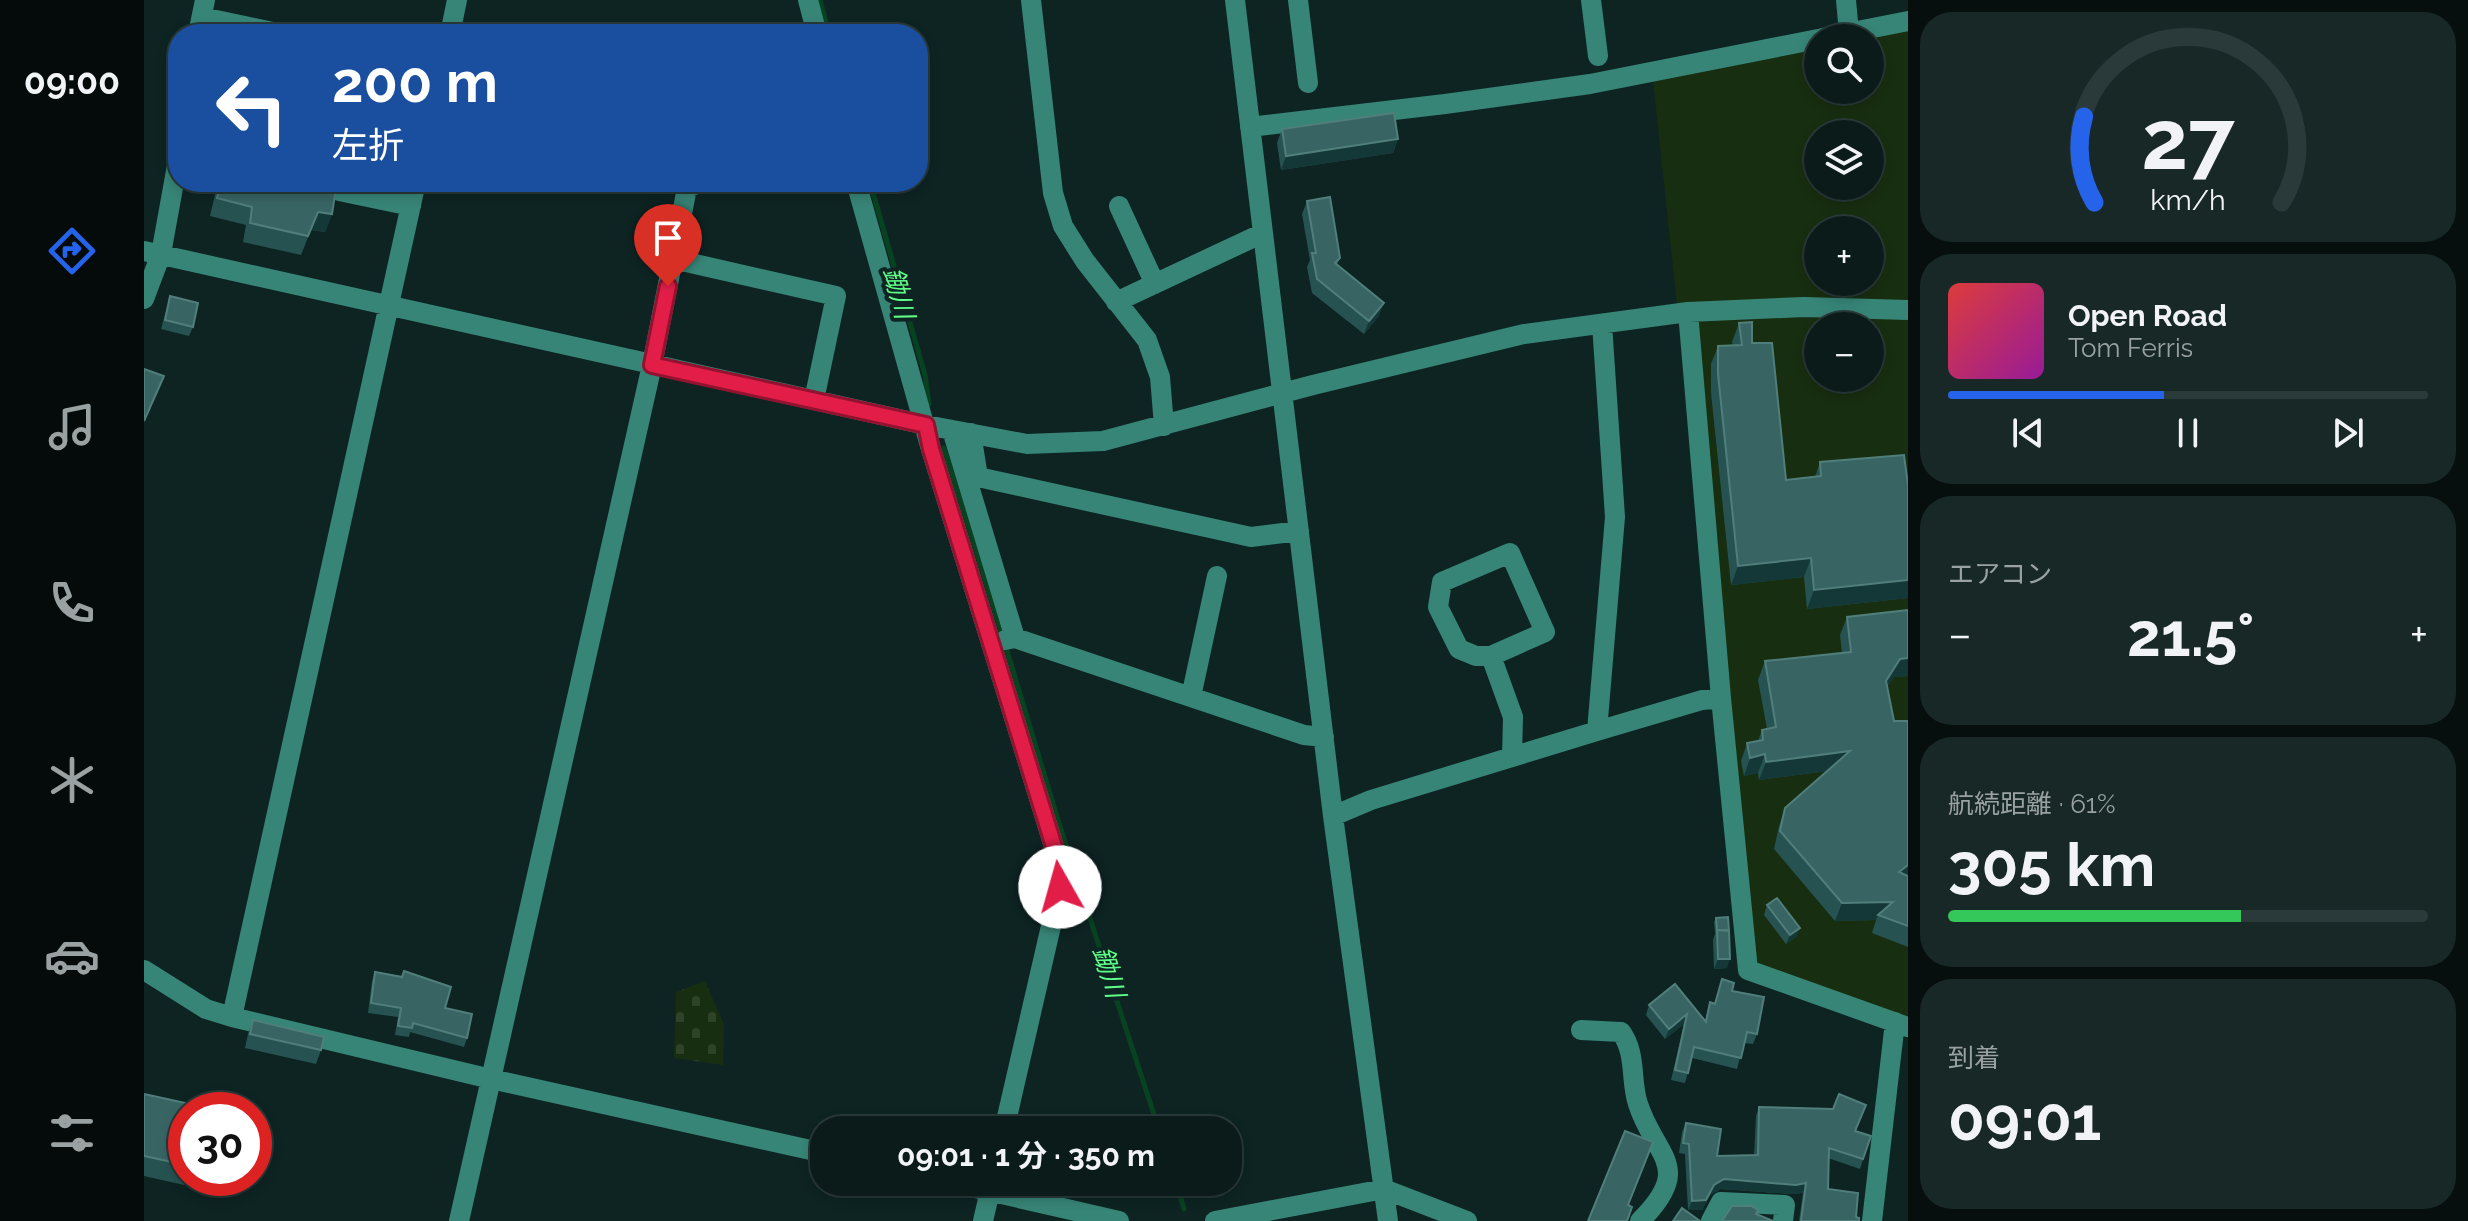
<!DOCTYPE html>
<html lang="ja">
<head>
<meta charset="utf-8">
<style>
  body { margin:0; font-family:Raleway,"Noto Sans JP",sans-serif; background:#182827; color:#f1f3f6; height:100vh; display:flex; flex-direction:column; font-size:30px; white-space:nowrap }
  * { box-sizing:border-box; margin:0 }
  p { font-size:26px; color:#99a1a2 }
  .icon { flex:none; width:44px; height:44px; fill:none; stroke:currentColor; stroke-width:2; stroke-linecap:round; stroke-linejoin:round }
  .map { position:relative; flex:1; overflow:hidden }
  .sheet { display:flex; flex-direction:column; gap:12px; padding:12px; background:#060f0e; width:560px }
  .sheet>* { flex:none }
  .guide { position:absolute; left:24px; top:24px; width:760px; height:168px; border-radius:32px; box-shadow:0 4px 12px #0003,0 0 0 2px #2a3939; background:#1a4fa0; color:#fff; overflow:hidden }
  .tools { position:absolute; left:1660px; top:24px; display:grid; gap:16px }
  .tools a { display:grid; place-items:center; width:80px; height:80px; border-radius:50%; background:#0a1b1a; box-shadow:0 4px 12px #0003,0 0 0 2px #2a3939; font-size:40px }
  .speed { position:absolute; left:24px; top:1092px; display:flex; gap:16px; font-size:40px; font-weight:700; text-align:center }
  .speed>* { display:grid; place-content:center; width:104px; height:104px; border-radius:50%; background:#0a1b1a; box-shadow:0 4px 12px #0003,0 0 0 2px #2a3939; line-height:1 }
  .speed .limit { border:12px solid #d22; background:#fff; color:#111 }
  .pin { position:absolute; display:grid; place-items:center; width:68px; height:68px; color:#fff; margin:-82px -34px; border-radius:50% 50% 50% 0; rotate:-45deg; box-shadow:0 0 8px #0007 }
  .pin .icon { rotate:45deg }
  .me { position:absolute; width:88px; margin:-44px; rotate:353deg; stroke-linejoin:round; filter:drop-shadow(0 0 6px #0008) }
  .turn { display:flex; align-items:center; gap:28px; height:168px; padding:0 32px; font-size:36px }
  .turn .icon { width:104px; height:104px; stroke-width:2.5 }
  .turn b { display:block; font-size:56px; line-height:68px }
  .big { font-size:60px; font-weight:700; line-height:1.1 }
  .sheet .card { flex:1; display:flex; flex-direction:column; justify-content:center; gap:12px; min-width:0; padding:0 28px; border-radius:32px; background:#182827 }
  .sheet .dial { align-items:center; gap:0 }
  .dial svg { height:208px; overflow:visible; fill:none; stroke:#2a3939; stroke-width:7; stroke-linecap:round; text-anchor:middle }
  .dial text { fill:#f1f3f6; stroke:none }
  .song { display:flex; align-items:center; gap:24px }
  .cover { width:96px; height:96px; border-radius:12px; background:linear-gradient(135deg,hsl(0 70% 55%),hsl(300 70% 35%)) }
  .played { height:8px; border-radius:4px; background:linear-gradient(90deg,#2563eb 45%,#2a3939 45%) }
  .keys { display:flex; justify-content:space-around; direction:ltr }
  .heat { display:flex; justify-content:space-between; align-items:center; font-size:44px; direction:ltr }
  .charge { height:12px; border-radius:6px; background:linear-gradient(90deg,#34c759 61%,#2a3939 0) }
  .trip { position:absolute; left:666px; top:1116px; width:432px; height:80px; border-radius:32px; background:#0a1b1a; box-shadow:0 4px 12px #0003,0 0 0 2px #2a3939; font-weight:700; line-height:80px; text-align:center }
  main { display:flex; flex:1; min-height:0 }
  .dock { display:flex; flex-direction:column; width:144px; justify-content:space-around; align-items:center; background:#040b0a; color:#99a1a2 }
  .dock .icon { width:56px; height:56px }
  .dock .selected { color:#2563eb }
  .dock b { font-size:36px; color:#f1f3f6 }
  .map>svg:first-child { display:block }
  .cemetery { fill:url(#cemetery-stones) }
  .park { fill:#182e10; fill-rule:evenodd }
  .lines { fill:none; stroke-linecap:round; stroke-linejoin:round }
  .stream { stroke:#084321; stroke-width:5 }
  .minor { stroke:#378577; stroke-width:20 }
  .wall { fill:#265352 }
  .shaded-wall { fill:#143837 }
  .building { fill:#386564; stroke:#507e7b; stroke-width:2 }
  .route-casing { stroke:#92132f; stroke-width:20 }
  .route { stroke:#e11d48; stroke-width:14 }
  .labels { text-anchor:middle; stroke-width:8; stroke-linejoin:round; paint-order:stroke }
  .water-label { font-size:26px; font-style:italic; fill:#5fff87; stroke:#0d2423 }
</style>
</head>
<body>
<main>
<nav class="dock">
<b>09:00</b>
<svg class="icon selected" aria-label="directions" viewBox="0 0 24 24"><path d="M12 3l9 9-9 9-9-9zM9 14v-3h6M13 9l2 2-2 2"/></svg>
<svg class="icon" aria-label="music" viewBox="0 0 24 24"><path d="M9 18V5l10-2v13"/><circle cx="6" cy="18" r="3"/><circle cx="16" cy="16" r="3"/></svg>
<svg class="icon" aria-label="phone" viewBox="0 0 24 24"><path d="M5 4h4l2 5-3 2q2 4 5 5l2-3 5 2v4C11 20 4 13 5 4z"/></svg>
<svg class="icon" aria-label="climate" viewBox="0 0 24 24"><path d="M12 3v18M4 7l16 10M4 17L20 7"/></svg>
<svg class="icon" aria-label="car" viewBox="0 0 24 24"><path d="M5 17H2v-5l4-1 3-4h7l3 4 3 1v5h-3M9 17h6M6 11h13"/><circle cx="7" cy="17" r="2"/><circle cx="17" cy="17" r="2"/></svg>
<svg class="icon" aria-label="filters" viewBox="0 0 24 24"><path d="M4 7h16M4 17h16"/><circle cx="9" cy="7" r="2"/><circle cx="15" cy="17" r="2"/></svg>
</nav>
<div class="map">
<svg width="1764" height="1221" viewBox="0 0 1764 1221">
  <defs>
    <pattern id="cemetery-stones" width="16" height="16" patternUnits="userSpaceOnUse" patternTransform="scale(2)"><rect width="16" height="16" fill="#182e10"/><path d="M2 7V4a2 2 0 0 1 4 0v3zM10 15v-3a2 2 0 0 1 4 0v3z" fill="#2e4328"/></pattern>
  </defs>
  <rect width="100%" height="100%" fill="#0d2423"/>
  <!-- cemetery -->
  <path class="cemetery" d="M561 981 580 1025 579 1065 530 1058 532 992Z"/>
  <!-- park -->
  <path class="park" d="M1764 27V1025L1604 970 1508 71 1674 43V90H1726V38ZM1674 134H1726V186H1674ZM1674 230H1726V282H1674ZM1674 326H1726V378H1674Z"/>
  <g class="lines">
    <!-- stream -->
    <path class="stream" d="M676 0 685 34
      M726 182 781 375 785 404
      M800 448 858 634
      M861 644 914 820 1015 1130
      M1032 1182 1040 1209"/>
    <!-- minor -->
    <path class="minor" d="M664 0 673 34
      M887 0 909 193 919 226 941 261 1003 340 1016 377 1020 426
      M1091 0 1189 816 1244 1221
      M1154 0 1164 83
      M1447 0 1454 56
      M1702 0 1705 33
      M58 17 138 34
      M54 34 61 0
      M306 34 313 0
      M1678 38 1764 21
      M1106 127 1301 104 1446 84 1674 39
      M712 182 787 449 916 866V887L860 1130
      M195 191 267 206
      M975 206 1011 284
      M0 251 782 425 883 444 959 441 1169 385 1380 334 1544 312 1660 307 1764 310
      M529 259 692 296 670 400
      M0 299 17 254 34 160
      M972 302 1119 233
      M1544 312 1577 698 1604 970 1764 1027
      M1458 324 1471 517 1453 731 1558 700 1577 698
      M808 430 871 638 861 640
      M827 433 834 477 1107 537 1155 531
      M871 638 1160 735 1180 737
      M1347 656H1332L1315 649 1294 607 1298 582 1366 553 1401 632 1347 656 1369 717 1368 757
      M1047 697 1073 576
      M1189 816 1227 800 1453 731
      M0 970 62 1009 88 1017 347 1079 680 1153
      M88 1017 272 182
      M1437 1030 1477 1032C1493 1054 1486 1080 1494 1104 1511 1157 1551 1166 1496 1221
      M805 1182 975 1221
      M315 1221 508 365 543 188 557 182
      M839 1221 848 1182
      M1071 1221 1240 1189 1323 1221
      M1567 1221 1577 1202 1641 1205 1639 1221
      M1728 1221 1751 1022"/>
  </g>
  <!-- wall -->
  <path class="wall" d="M1138 129 1254 139 1249 153 1137 170 1133 143Z
    M74 182H193L188 214 181 232 167 230 157 255 99 242 102 225 66 216Z
    M1163 201 1196 258 1193 265 1235 316 1220 334 1168 293 1163 267 1166 260 1158 214Z
    M26 296 49 327 45 336 17 329Z
    M1595 323 1608 343 1642 480 1671 477 1676 462 1764 485V598L1663 609 1660 577 1587 585 1567 393V364L1574 346 1589 345 1588 342Z
    M1764 610V676L1750 677 1743 687 1750 721H1764V947L1728 933 1732 920 1691 921 1630 849 1635 826 1641 808 1683 771 1615 780 1614 773 1600 776 1597 761 1603 743 1614 741 1618 730 1623 729 1614 680 1621 661 1698 653 1696 635 1703 617Z
    M1623 905 1656 928 1652 937 1642 944 1620 915Z
    M1572 918 1583 968 1570 969 1569 940 1571 934 1570 922Z
    M260 971 301 1008 323 1038 320 1047 266 1032 265 1037 251 1035 254 1017 224 1013 228 981 231 972 258 976Z
    M1578 979 1588 991 1613 1034 1609 1044 1600 1043 1593 1069 1548 1058 1541 1083 1527 1080 1540 1024 1521 1039 1502 1015 1505 1005 1561 1020 1566 1002 1571 1003Z
    M109 1020 177 1050 172 1064 101 1048 104 1034Z
    M0 1094 42 1110 43 1178 40 1185 0 1176Z
    M1615 1107 1727 1136 1716 1169 1684 1158V1189L1715 1221H1655L1659 1193 1648 1194 1577 1189 1566 1195 1558 1210H1544L1541 1154 1535 1153 1538 1132 1542 1123 1573 1156H1610L1612 1116Z"/>
  <!-- shaded-wall -->
  <path class="shaded-wall" d="M1254 139 1249 153 1137 170 1142 156Z
    M174 212 188 214 181 232 167 230 157 255Z
    M1240 303 1235 316 1220 334 1225 321Z
    M1667 558 1660 577 1587 585 1594 566Z
    M1764 580V598L1663 609 1670 590Z
    M1764 658V676L1750 677 1735 699 1742 681 1756 659Z
    M1706 751 1700 769 1615 780 1622 762Z
    M1621 754 1614 773 1600 776 1606 758Z
    M1764 865V878L1755 872Z
    M1749 902 1734 915 1732 920 1691 921 1698 903Z
    M1656 928 1652 937 1642 944 1646 935Z
    M1574 959H1586L1583 968 1570 969Z
    M1543 1014 1540 1024 1521 1039 1525 1029Z
    M1580 1179 1662 1183 1659 1193 1648 1194 1577 1189 1566 1195 1558 1210H1544L1548 1201Z"/>
  <!-- building -->
  <path class="building" d="M1250 113 1254 139 1142 156 1138 129Z
    M77 182H193L188 214 174 212 164 236 106 223 108 207 73 198Z
    M1186 197 1196 258 1191 263 1240 303 1225 321 1173 279 1168 253H1172L1163 201Z
    M26 296 54 303 49 327 21 320Z
    M1608 322V343H1628L1642 480 1677 476 1676 462 1760 455 1764 485V580L1670 590 1667 558 1594 566 1574 374V346L1598 345 1595 323Z
    M0 369 20 376 0 421Z
    M1764 610V658L1756 659 1742 681 1750 721H1764V865L1755 872 1764 876V926L1734 915 1749 902 1698 903 1636 831 1641 808 1706 751 1622 762 1621 754 1606 758 1603 743 1619 740 1618 730 1632 727 1621 661 1707 652 1703 617Z
    M1633 898 1656 928 1646 935 1623 905Z
    M1584 917 1585 931 1573 930 1572 918Z
    M1573 930H1585L1586 959H1574Z
    M260 971 307 987 301 1008 328 1014 323 1038 269 1023 268 1028 254 1026 257 1008 227 1003 231 972 258 977Z
    M1578 979 1590 983 1588 991 1620 997 1613 1034 1603 1032 1597 1058 1550 1047 1544 1073 1531 1070 1543 1014 1525 1029 1505 1005 1531 984 1562 1022 1566 1002 1571 1004Z
    M109 1020 180 1037 177 1050 106 1034Z
    M0 1094 60 1107V1110H42V1165L0 1156Z
    M1695 1094 1722 1105 1711 1131 1727 1136 1719 1159 1685 1148 1684 1189 1714 1193 1712 1217 1715 1218V1221H1657L1662 1183 1652 1185 1580 1179 1570 1185 1562 1200 1548 1201 1545 1144 1539 1143 1542 1123 1577 1129 1573 1156 1614 1155 1615 1107 1689 1109Z
    M1481 1131 1509 1142 1484 1205 1488 1207 1483 1221H1444Z
    M1588 1206H1607L1614 1210 1612 1214 1629 1221H1578Z
    M1538 1208 1556 1221H1529Z"/>
  <g class="lines">
    <defs>
      <path id="route" d="M524 286 508 365 782 425 787 449 916 866V887"/>
    </defs>
    <!-- route casing -->
    <use href="#route" class="route-casing"/>
    <!-- route -->
    <use href="#route" class="route"/>
  </g>
  <g class="labels">
    <!-- water labels -->
    <g class="water-label">
      <text transform="translate(755 293) rotate(75)" y="9">鋤川</text>
      <text transform="translate(965 972) rotate(73)" y="9">鋤川</text>
    </g>
  </g>
</svg>
<div class="tools">
<a><svg class="icon" aria-label="search" viewBox="0 0 24 24"><circle cx="10" cy="10" r="6"/><path d="M15 15l6 6"/></svg></a>
<a><svg class="icon" aria-label="layers" viewBox="0 0 24 24"><path d="M12 4l9 5-9 5-9-5zM3 14l9 5 9-5"/></svg></a>
<a>+</a>
<a>−</a>
</div>
<div class="speed"><div class="limit">30</div></div>
<div class="pin" style="left:524px;top:286px;background:#d93025"><svg class="icon" aria-label="arrive" viewBox="0 0 24 24"><path d="M6 21V4h12l-3 4 3 4H6"/></svg></div>
<svg class="me" style="left:916px;top:887px" viewBox="-20 -20 40 40"><circle r="19" fill="#fff"/><path d="M0-13L10 11 0 6-10 11z" fill="#e11d48"/></svg>
<div class="trip">09:01 · 1 分 · 350 m</div>
<div class="guide">
<div class="turn"><svg class="icon" aria-label="left" viewBox="0 0 24 24"><path d="M17 20v-9H6M10 6l-5 5 5 5"/></svg><div><b>200 m</b>左折</div></div>
</div>
</div>
<section class="sheet">
<div class="card dial"><svg viewBox="0 0 100 80">
<path d="M14 69A42 42 0 1 1 86 69"/>
<path d="M14 69A42 42 0 0 1 10 36" stroke="#2563eb"/>
<text x="50" y="56" font-size="32" font-weight="700">27</text>
<text x="50" y="72" font-size="11">km/h</text>
</svg></div>
<div class="card">
<div class="song"><i class="cover"></i><div><b>Open Road</b><p>Tom Ferris</p></div></div>
<div class="played"></div>
<div class="keys"><svg class="icon" aria-label="previous" viewBox="0 0 24 24"><path d="M18 5L8 12l10 7zM5 5v14"/></svg><svg class="icon" aria-label="pause" viewBox="0 0 24 24"><path d="M8 5v14M16 5v14"/></svg><svg class="icon" aria-label="next" viewBox="0 0 24 24"><path d="M6 5l10 7-10 7zM19 5v14"/></svg></div>
</div>
<div class="card"><p>エアコン</p>
<div class="heat"><a>−</a><b class="big">21.5°</b><a>+</a></div>
</div>
<div class="card"><p>航続距離 · 61%</p><b class="big">305 km</b><div class="charge"></div></div>
<div class="card"><p>到着</p><b class="big">09:01</b></div>
</section>
</main>
</body>
</html>
